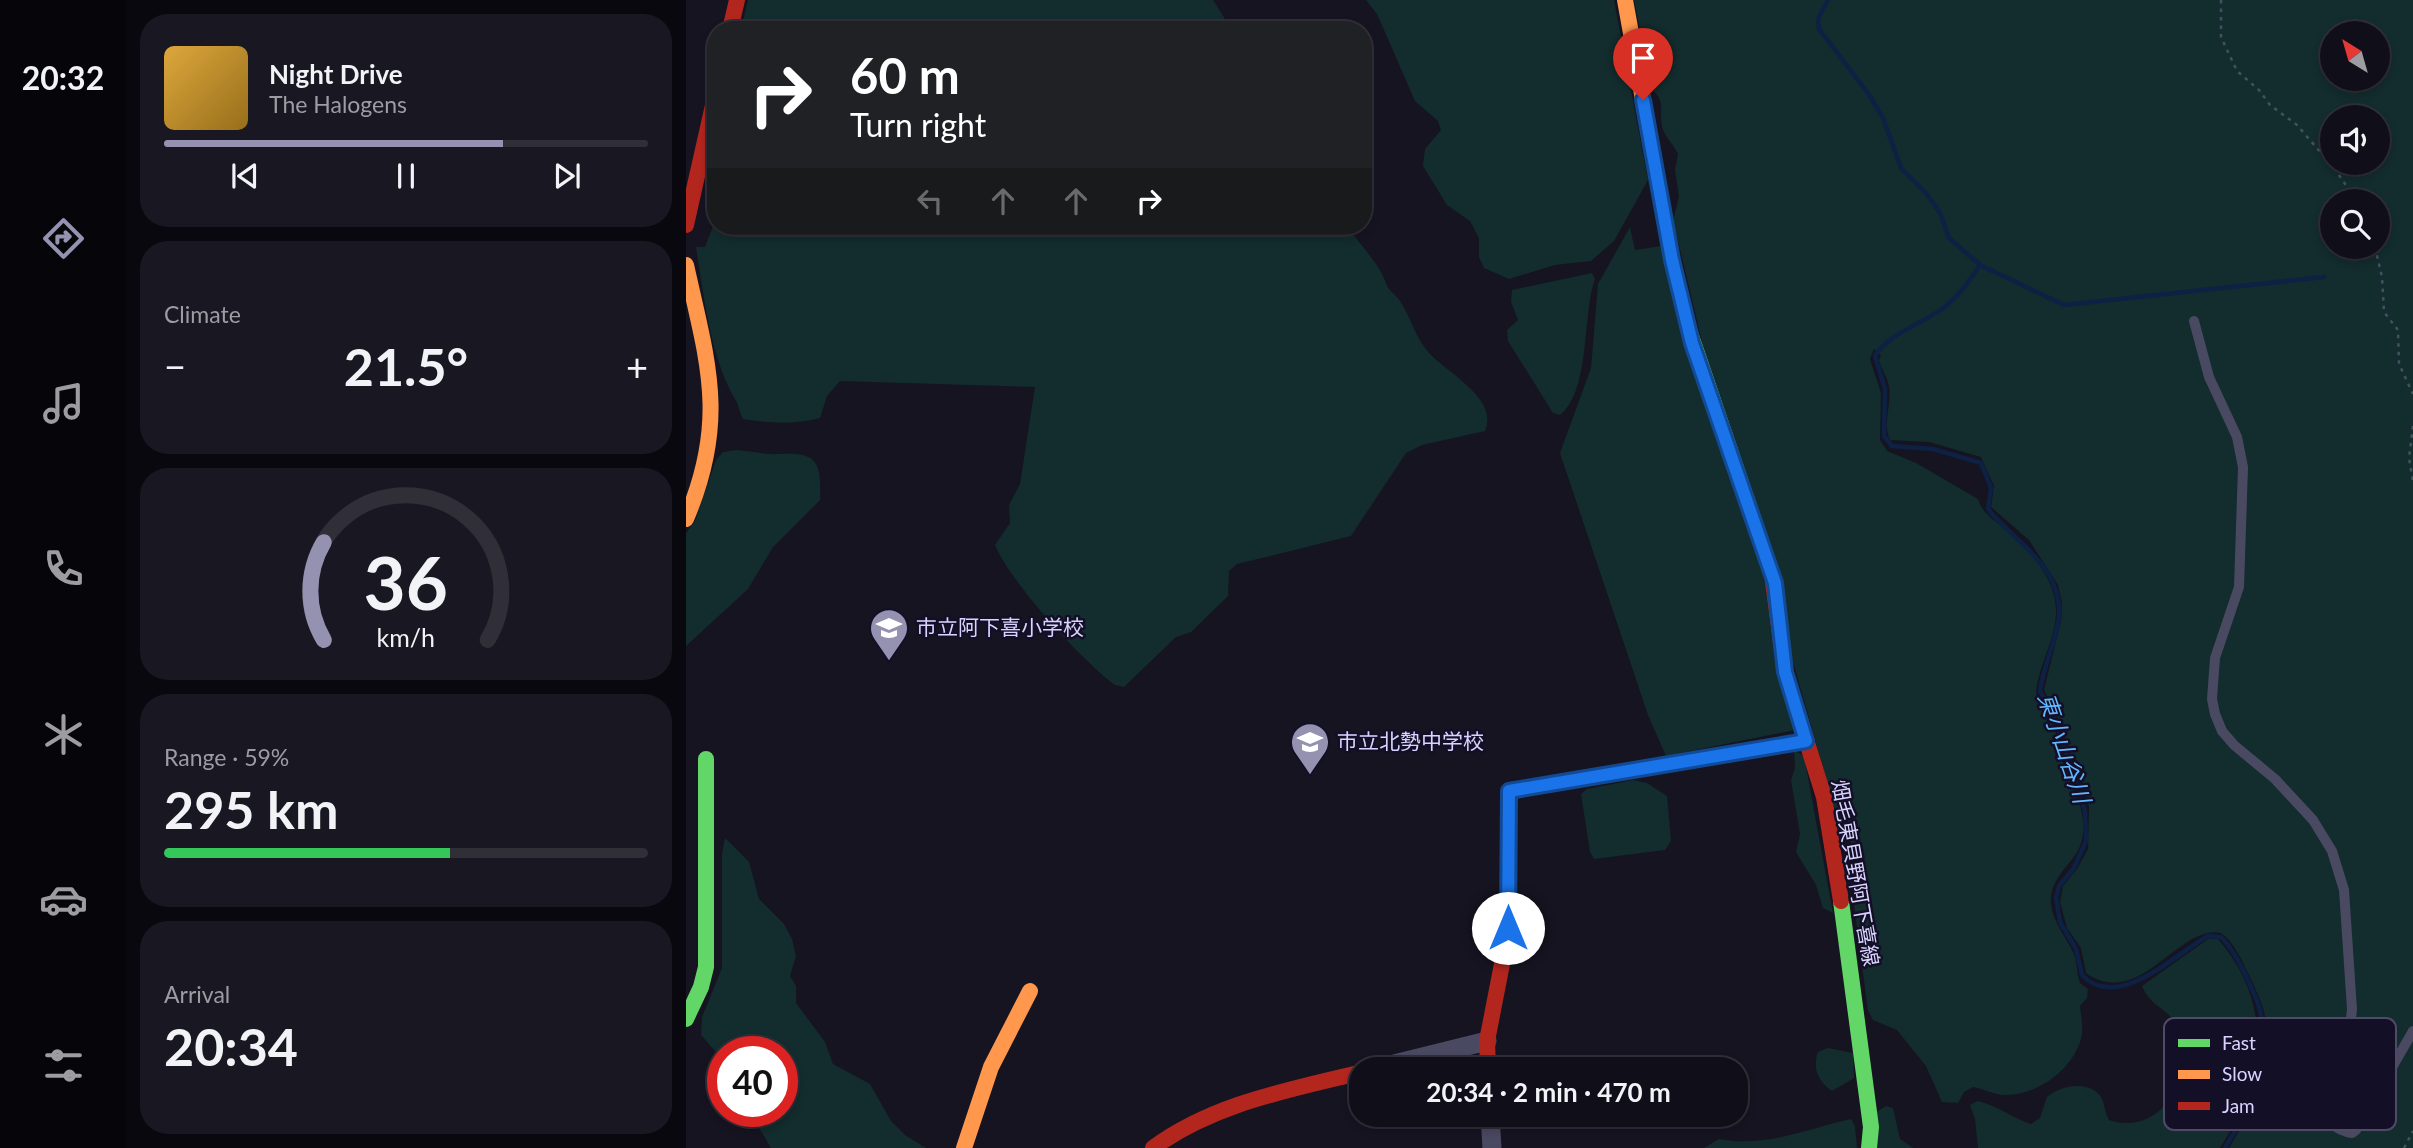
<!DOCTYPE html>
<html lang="en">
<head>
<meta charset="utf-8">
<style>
  body { margin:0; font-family:Lato,"Noto Sans JP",sans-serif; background:#191822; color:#f1f3f6; height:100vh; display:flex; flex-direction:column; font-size:26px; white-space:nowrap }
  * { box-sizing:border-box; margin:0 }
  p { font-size:23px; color:#9c9ca2 }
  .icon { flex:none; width:38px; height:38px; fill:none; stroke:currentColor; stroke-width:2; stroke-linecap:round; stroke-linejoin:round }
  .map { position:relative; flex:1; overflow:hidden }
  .details { display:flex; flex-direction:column; gap:14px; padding:14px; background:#09080e; width:560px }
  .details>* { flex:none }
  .guide { position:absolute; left:21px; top:21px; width:665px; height:214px; border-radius:28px; box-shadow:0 4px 10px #0003,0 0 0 2px #302f38; background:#202124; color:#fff; overflow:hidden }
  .needle { width:46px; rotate:323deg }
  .controls { position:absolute; left:1634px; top:21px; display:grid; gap:14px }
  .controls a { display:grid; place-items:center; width:70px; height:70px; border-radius:50%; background:#100f19; box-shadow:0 4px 10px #0003,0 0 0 2px #302f38; font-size:35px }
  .speed { position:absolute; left:21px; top:1036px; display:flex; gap:14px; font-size:35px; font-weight:700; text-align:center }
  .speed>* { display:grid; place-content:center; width:91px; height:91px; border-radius:50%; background:#100f19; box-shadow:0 4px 10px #0003,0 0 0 2px #302f38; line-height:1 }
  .speed .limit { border:10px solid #d22; background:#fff; color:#111 }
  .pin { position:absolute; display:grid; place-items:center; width:60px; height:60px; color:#fff; margin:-72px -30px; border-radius:50% 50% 50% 0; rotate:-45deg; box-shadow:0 0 7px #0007 }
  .pin .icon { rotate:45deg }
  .me { position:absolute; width:77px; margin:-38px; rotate:0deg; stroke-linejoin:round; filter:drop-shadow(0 0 5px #0008) }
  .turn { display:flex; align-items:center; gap:24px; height:147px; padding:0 28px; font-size:32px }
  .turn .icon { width:91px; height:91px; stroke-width:2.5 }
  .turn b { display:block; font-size:49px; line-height:60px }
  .lanes { display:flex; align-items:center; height:66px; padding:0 28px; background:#0003; justify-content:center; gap:35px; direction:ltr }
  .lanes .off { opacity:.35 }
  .big { font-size:52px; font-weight:700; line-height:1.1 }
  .details .widget { flex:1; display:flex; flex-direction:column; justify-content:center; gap:10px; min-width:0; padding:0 24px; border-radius:28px; background:#191822 }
  .details .dial { align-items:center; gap:0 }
  .dial svg { height:182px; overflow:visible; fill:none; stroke:#302f38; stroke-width:7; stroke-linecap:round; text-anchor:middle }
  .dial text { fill:#f1f3f6; stroke:none }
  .song { display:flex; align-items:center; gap:21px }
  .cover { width:84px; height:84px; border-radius:10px; background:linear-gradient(135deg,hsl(40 70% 55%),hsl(40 70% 35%)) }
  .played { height:7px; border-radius:4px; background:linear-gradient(90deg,#9591b1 70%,#302f38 70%) }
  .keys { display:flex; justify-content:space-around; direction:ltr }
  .heat { display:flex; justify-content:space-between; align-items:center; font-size:38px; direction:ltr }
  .charge { height:10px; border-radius:5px; background:linear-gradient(90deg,#34c759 59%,#302f38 0) }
  .trip { position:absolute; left:663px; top:1057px; width:399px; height:70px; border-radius:28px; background:#100f19; box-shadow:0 4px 10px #0003,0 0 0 2px #302f38; font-weight:700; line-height:70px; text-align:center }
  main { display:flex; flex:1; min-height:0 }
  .tab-bar { display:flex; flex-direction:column; width:126px; justify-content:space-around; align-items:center; background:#06060a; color:#9c9ca2 }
  .tab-bar .icon { width:49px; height:49px }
  .tab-bar .active { color:#9591b1 }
  .tab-bar b { font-size:32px; color:#f1f3f6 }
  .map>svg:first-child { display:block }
  .green { fill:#132c2d; fill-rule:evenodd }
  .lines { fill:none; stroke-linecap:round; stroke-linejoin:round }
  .stream { stroke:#0d2144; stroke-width:4.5 }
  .path { stroke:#44505f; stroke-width:2.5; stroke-dasharray:3.5 5; stroke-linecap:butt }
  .lane { stroke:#4a4962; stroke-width:10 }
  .street { stroke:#4a4962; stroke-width:19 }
  .fast { stroke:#63d668; stroke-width:16 }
  .slow { stroke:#ff974d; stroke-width:16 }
  .jam { stroke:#b3261e; stroke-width:16 }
  .route-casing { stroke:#114b97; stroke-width:18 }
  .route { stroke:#1a73e8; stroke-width:12 }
  .labels { text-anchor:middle; stroke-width:5; stroke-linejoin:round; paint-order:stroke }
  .poi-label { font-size:21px; fill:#d9d4ff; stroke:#130f26; text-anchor:start }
  .street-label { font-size:21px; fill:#d9d4ff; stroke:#130f26 }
  .water-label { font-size:23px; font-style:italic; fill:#62b6ff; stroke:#130f26 }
  .key { fill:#130f26; stroke:#4e4a67; stroke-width:2 }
  .key-label { font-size:19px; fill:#d9d4ff }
</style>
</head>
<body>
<main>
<nav class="tab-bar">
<b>20:32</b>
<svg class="icon active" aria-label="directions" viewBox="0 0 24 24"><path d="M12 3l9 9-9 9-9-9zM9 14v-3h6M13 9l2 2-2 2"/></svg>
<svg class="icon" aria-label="music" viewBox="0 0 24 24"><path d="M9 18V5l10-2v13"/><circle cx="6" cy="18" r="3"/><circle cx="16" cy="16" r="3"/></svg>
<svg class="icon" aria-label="phone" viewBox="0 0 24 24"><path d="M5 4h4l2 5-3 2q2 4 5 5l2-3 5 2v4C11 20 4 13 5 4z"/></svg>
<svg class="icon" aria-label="climate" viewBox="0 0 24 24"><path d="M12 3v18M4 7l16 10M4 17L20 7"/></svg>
<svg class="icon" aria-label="car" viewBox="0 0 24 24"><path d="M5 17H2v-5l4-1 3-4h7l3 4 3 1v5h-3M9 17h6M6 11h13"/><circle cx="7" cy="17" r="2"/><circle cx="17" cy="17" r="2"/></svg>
<svg class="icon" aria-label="filters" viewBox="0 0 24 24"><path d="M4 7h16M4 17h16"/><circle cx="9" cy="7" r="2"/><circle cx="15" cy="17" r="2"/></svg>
</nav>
<section class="details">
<div class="widget">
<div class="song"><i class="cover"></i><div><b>Night Drive</b><p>The Halogens</p></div></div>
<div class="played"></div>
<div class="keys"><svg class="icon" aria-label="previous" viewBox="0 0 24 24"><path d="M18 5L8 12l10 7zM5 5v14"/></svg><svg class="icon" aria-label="pause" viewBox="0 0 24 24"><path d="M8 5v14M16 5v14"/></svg><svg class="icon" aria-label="next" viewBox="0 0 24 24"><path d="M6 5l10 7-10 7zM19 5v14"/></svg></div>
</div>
<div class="widget"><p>Climate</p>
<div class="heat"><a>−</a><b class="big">21.5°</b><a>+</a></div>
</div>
<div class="widget dial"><svg viewBox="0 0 100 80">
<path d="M14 69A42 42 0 1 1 86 69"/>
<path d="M14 69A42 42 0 0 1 14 26" stroke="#9591b1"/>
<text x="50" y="56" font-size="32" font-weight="700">36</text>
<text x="50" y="72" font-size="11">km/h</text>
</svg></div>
<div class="widget"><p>Range · 59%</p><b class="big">295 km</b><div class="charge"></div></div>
<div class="widget"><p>Arrival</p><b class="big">20:34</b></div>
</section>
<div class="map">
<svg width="1727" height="1148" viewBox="0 0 1727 1148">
  <rect width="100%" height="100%" fill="#161421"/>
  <!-- green -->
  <path class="green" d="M62 0H527L546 30H55Z
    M680 0H928L962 180 928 241 905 261 869 265 823 279 798 268 793 257V238L784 221 761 205 737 166 739 149 755 130 752 121 729 101 691 14Z
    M948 0H1727V1148H1543C1565 1113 1583 1066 1580 1024 1579 1006 1569 989 1562 973 1555 959 1548 942 1535 933 1492 924 1454 1011 1400 973L1395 948 1381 928 1374 902 1377 886 1391 869 1402 849 1403 807 1372 719 1358 690 1375 621 1376 603 1372 585 1343 540 1305 507 1308 486 1295 457 1243 442 1204 440C1196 424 1206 404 1203 387 1202 378 1195 369 1193 360L1195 355 1188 349 1184 359 1195 393 1194 440 1201 451 1230 463 1292 499C1297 516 1314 524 1328 536 1347 553 1370 583 1370 609 1371 638 1353 663 1350 692 1352 706 1361 712 1367 725 1372 738 1373 753 1378 766 1386 785 1395 801 1397 821 1400 854 1381 860 1369 883 1356 910 1377 931 1387 952 1392 962 1390 973 1394 983L1402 989 1401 998 1394 1006C1395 1016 1398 1029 1395 1039 1386 1070 1352 1095 1319 1095 1309 1095 1298 1089 1287 1087L1278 1092 1272 1103 1256 1102 1240 1066 1211 1030 1187 1020 1182 1011 1165 881C1173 858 1177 851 1156 834L1017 346 987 220 993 197 989 170 992 154C988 145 980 138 977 130 971 113 982 102 965 89L964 69 975 53 972 43 954 30ZM1647 33H1692V79H1647ZM1647 117H1692V163H1647ZM1647 201H1692V247H1647Z
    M30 218V226H661C672 242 687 257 696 274 699 279 700 285 703 289 706 293 711 296 714 301 724 316 728 333 739 348 754 370 814 396 799 431L736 445 720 453 665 536 551 564 543 571 542 596 505 632 490 637 438 687 429 685C395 660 325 583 309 545L324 523 323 505 334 484 349 387 154 381 141 396 134 418C107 425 83 423 57 419 53 412 53 405 49 399 24 356 18 297 10 247H19Z
    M944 227 949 250 975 246 1081 587 1109 730 980 756 962 715 874 453 905 368 912 284Z
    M906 273 909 279C896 314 905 390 874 415L867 413 822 341 821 330 832 320 825 302 826 290Z
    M50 450C64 451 80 455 94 454 133 452 135 463 134 500L87 547 62 589 0 646V533L9 521 30 460 37 452Z
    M1108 750 1118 756 1147 913 1137 908 1130 885 1110 852 1114 834 1105 780 1109 768Z
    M947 780 961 783 981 796 985 841 979 850 908 859 904 852 895 794 901 789Z
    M39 838 63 862 73 899 98 924 106 939 110 956 104 976 110 986V1003L139 1042 147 1064 184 1084 205 1121 219 1135 240 1148H85L63 1111H96V1052H37V1060L15 1035 16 1017 36 968V854Z
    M1522 939H1532C1589 1005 1579 1079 1534 1148H1292L1289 1119 1284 1105 1292 1101C1310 1105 1327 1118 1345 1124L1354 1118 1361 1097C1374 1085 1406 1079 1416 1099 1419 1106 1419 1113 1423 1120 1442 1127 1464 1122 1478 1106 1502 1078 1520 1048 1485 1017 1473 1005 1463 1003 1456 986Z
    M1142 1048 1167 1053 1168 1078 1146 1091C1132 1081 1126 1068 1132 1052Z
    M1200 1106 1207 1108 1214 1139 1227 1148H1191L1189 1113Z
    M1165 1119 1169 1126 1171 1148H1018L1033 1139C1079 1148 1120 1129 1165 1119Z"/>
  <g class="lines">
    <!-- stream -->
    <path class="stream" d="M1142 0 1132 19 1133 29 1184 96 1197 118 1215 168 1240 193 1254 213 1263 238 1294 265C1282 283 1271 299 1253 311 1232 325 1202 335 1189 356L1199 389 1198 436 1206 446 1247 449 1295 463 1305 488 1302 508 1305 513C1334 545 1381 572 1372 623 1368 646 1357 668 1354 691L1370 722 1399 811 1400 841 1388 868 1373 886 1370 897 1374 922 1390 949 1396 975C1432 1013 1490 953 1522 936L1535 937C1546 948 1552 960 1559 974 1566 990 1576 1006 1576 1025 1578 1067 1561 1113 1539 1148
      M1294 265 1378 305 1638 277"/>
    <!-- path -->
    <path class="path" d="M1535 0V37L1551 71 1573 90 1584 105 1611 125 1648 168 1671 201
      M1689 247 1696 277 1698 312 1712 330 1713 364 1727 394
      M1727 426 1723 458 1727 482
      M1718 1148 1727 1131"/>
    <!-- lane -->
    <path class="lane" d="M1508 321 1523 377 1551 437 1557 467 1553 587 1529 658 1526 699 1529 714 1536 731 1548 745 1589 779 1627 820 1646 851 1658 890 1666 1009 1663 1038 1640 1105C1638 1121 1651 1131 1666 1133L1670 1130 1727 1031"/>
    <!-- street -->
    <path class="street" d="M688 1069 801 1041
      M804 1115 806 1148"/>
    <!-- fast -->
    <path class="fast" d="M1001 324 1086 574
      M1155 901 1185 1127 1183 1148
      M0 1019 15 987 20 967V759"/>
    <!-- slow -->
    <path class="slow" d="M939 0 986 260 1001 324
      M0 265C22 364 42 420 0 519
      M823 801V791L1120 741
      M278 1148 305 1067 344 991"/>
    <!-- jam -->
    <path class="jam" d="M44 30 51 0
      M0 225 30 92
      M1086 574 1099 672 1138 797 1155 901
      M802 1069 801 1041 823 928V801
      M467 1148C528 1103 604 1090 676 1072"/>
  </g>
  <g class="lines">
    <defs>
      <path id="route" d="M822 928 823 791 1120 741 1099 672 1089 583 1006 343 986 260 957 100"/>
    </defs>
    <!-- route casing -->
    <use href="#route" class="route-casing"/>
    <!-- route -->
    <use href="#route" class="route"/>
  </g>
  <!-- icons -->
  <defs>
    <symbol id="school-pin" viewBox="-11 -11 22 30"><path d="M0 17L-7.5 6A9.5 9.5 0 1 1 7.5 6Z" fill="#9591b1" stroke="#130f26"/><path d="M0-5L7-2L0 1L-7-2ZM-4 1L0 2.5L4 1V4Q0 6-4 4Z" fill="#fff"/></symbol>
  </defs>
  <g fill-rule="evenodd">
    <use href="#school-pin" x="181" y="606" width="44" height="60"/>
    <use href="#school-pin" x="602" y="720" width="44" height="60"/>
  </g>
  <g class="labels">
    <!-- poi labels -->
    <g class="poi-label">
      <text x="230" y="635">市立阿下喜小学校</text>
      <text x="651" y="749">市立北勢中学校</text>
    </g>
    <!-- street labels -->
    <g class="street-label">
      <text transform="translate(1169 873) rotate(80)" y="7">畑毛東貝野阿下喜線</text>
    </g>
    <!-- water labels -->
    <g class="water-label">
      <text transform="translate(1378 748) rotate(71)" y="8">東小山谷川</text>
    </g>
  </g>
  <!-- legend -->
  <rect x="1478" y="1018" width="232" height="112" rx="10" class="key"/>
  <rect x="1492" y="1039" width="32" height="8" fill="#63d668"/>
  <rect x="1492" y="1070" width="32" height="9" fill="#ff974d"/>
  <rect x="1492" y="1102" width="32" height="8" fill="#b3261e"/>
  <g class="key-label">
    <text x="1536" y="1050">Fast</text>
    <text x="1536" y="1081">Slow</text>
    <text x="1536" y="1113">Jam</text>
  </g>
</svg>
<div class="controls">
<a><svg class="needle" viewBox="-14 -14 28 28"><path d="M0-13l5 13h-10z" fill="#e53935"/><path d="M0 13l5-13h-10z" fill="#9c9ca2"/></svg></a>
<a><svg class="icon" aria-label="sound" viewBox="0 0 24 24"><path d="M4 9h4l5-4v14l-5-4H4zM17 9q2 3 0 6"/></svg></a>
<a><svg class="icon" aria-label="search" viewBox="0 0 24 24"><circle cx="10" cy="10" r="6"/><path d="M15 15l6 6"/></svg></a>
</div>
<div class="speed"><div class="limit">40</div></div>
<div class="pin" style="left:957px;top:100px;background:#d93025"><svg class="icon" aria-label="arrive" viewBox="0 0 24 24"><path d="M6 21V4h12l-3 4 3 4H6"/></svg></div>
<svg class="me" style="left:822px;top:928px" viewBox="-20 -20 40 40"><circle r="19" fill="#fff"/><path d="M0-13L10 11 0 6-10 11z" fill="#1a73e8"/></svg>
<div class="trip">20:34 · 2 min · 470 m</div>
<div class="guide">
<div class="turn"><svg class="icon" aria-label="right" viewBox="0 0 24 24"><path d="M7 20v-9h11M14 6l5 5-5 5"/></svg><div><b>60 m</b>Turn right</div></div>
<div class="lanes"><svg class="icon off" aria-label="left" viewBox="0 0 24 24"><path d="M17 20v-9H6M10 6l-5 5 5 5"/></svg><svg class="icon off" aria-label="ahead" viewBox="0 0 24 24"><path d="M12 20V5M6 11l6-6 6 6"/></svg><svg class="icon off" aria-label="ahead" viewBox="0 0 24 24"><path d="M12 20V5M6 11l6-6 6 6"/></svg><svg class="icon" aria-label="right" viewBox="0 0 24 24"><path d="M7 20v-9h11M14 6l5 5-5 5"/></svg></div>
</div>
</div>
</main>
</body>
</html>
